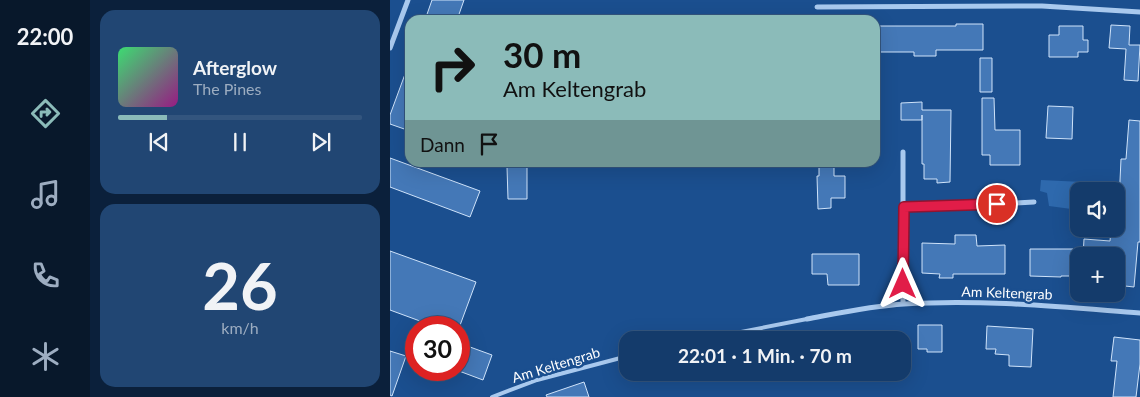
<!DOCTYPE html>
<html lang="de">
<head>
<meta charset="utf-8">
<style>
  body { margin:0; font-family:Lato,sans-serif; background:#214673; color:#f1f3f6; height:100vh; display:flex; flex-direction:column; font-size:19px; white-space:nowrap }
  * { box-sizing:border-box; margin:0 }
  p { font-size:16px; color:#9dadc1 }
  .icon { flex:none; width:28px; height:28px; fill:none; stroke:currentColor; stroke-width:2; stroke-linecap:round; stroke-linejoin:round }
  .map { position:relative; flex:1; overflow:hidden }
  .sheet { display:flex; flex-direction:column; gap:10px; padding:10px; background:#0b203b; width:300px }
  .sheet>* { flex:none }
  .banner { position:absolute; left:15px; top:15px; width:475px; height:152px; border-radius:15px; box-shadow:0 5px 20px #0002,0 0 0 1px #33557e; background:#8bbbb9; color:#111; overflow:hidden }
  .fabs { position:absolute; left:680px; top:182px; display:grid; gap:10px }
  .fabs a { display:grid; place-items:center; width:55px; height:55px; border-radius:10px; background:#143b6b; box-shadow:0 5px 20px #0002,0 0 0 1px #33557e; font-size:25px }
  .speed { position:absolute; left:15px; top:316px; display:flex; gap:10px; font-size:25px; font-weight:700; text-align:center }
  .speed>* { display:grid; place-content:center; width:65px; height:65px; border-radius:50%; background:#143b6b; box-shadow:0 5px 20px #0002,0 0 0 1px #33557e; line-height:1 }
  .speed .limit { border:8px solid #d22; background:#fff; color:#111 }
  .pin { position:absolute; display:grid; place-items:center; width:42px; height:42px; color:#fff; margin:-21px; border:2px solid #fff; border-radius:50%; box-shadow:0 1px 5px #0007 }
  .me { position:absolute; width:55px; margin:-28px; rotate:0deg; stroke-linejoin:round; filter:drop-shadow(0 0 4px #0008) }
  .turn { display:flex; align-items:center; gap:18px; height:105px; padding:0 15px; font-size:22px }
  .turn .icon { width:65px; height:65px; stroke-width:2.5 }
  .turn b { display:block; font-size:35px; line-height:42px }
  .then { display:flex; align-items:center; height:48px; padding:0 15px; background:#0003; gap:10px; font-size:19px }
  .sheet .tile { flex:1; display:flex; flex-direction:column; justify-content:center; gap:8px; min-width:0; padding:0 18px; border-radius:15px; background:#214673 }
  .sheet .dial { align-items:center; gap:0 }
  .dial b { font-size:65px; line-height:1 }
  .song { display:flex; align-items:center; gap:15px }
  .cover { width:60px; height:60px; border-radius:8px; background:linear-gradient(135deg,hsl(140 70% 55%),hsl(310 70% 35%)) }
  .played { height:5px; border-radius:2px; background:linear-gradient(90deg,#8bbbb9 20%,#33557e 20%) }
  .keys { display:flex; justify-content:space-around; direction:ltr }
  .trip { position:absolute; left:229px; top:331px; width:292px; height:50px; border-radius:15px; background:#143b6b; box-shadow:0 5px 20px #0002,0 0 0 1px #33557e; font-weight:700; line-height:50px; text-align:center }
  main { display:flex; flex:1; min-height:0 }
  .dock { display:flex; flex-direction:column; width:90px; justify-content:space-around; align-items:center; background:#08182b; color:#9dadc1 }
  .dock .icon { width:35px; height:35px }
  .dock .selected { color:#8bbbb9 }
  .dock b { font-size:22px; color:#f1f3f6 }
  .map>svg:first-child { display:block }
  .green { fill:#2e69ad }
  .building { fill:#4478b7; stroke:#cfe3fa }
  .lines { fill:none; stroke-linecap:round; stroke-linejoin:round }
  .lane { stroke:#a9c9ee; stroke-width:4 }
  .street { stroke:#a9c9ee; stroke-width:5 }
  .route-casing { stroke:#92132f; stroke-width:12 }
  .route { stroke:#e11d48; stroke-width:9 }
  .labels { text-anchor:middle; stroke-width:5; stroke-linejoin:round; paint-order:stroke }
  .street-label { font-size:14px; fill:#fff; stroke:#1b4f8f }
</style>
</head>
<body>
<main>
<nav class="dock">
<b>22:00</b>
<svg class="icon selected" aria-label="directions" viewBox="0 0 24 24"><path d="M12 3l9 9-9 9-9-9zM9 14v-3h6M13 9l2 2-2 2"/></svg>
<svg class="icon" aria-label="music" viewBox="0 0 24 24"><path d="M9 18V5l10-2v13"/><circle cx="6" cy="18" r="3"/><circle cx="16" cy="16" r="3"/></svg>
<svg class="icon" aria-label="phone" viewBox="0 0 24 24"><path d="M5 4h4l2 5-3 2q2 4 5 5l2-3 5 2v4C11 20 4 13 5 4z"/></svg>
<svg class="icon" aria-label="climate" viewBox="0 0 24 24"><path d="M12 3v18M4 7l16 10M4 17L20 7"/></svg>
</nav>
<section class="sheet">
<div class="tile">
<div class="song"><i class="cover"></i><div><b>Afterglow</b><p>The Pines</p></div></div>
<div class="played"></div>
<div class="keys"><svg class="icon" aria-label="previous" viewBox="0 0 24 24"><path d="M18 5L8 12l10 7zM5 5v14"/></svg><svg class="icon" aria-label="pause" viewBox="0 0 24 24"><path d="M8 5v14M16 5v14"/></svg><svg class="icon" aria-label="next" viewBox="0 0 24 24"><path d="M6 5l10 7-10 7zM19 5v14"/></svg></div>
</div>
<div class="tile dial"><b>26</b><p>km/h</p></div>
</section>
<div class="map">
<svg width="750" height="397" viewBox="0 0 750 397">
  <rect width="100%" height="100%" fill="#1b4f8f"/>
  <!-- green -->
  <path class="green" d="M651 180 693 182 692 191H689V210L659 206 657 193 650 191Z"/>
  <!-- building -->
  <path class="building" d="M42 0H74L67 20H35Z
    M566 24H593V50H546V56H524V52H485V26H566Z
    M721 25 740 26 739 45H750L748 81 734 80 736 49 719 48Z
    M669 26H693V40H698V52H688V57H659V35H669Z
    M590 58H602V92H590Z
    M18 66H20V131L0 124V115Z
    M592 98H604L605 130H630V165H600V155H592Z
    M532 102V110H561L560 182 547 183V179H534V164H532V115V120H511V103Z
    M658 106 683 107 682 139 656 138Z
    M739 120 750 121V242H748L744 287 726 285V256H693L694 239 720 241 721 229H726V224H728L731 159H736Z
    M0 158 90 191 80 217 0 187Z
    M429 162H444V176H455V198H441V208L428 209 427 176H429Z
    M117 167H137V199H118Z
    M565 235H586L587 246 615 245V274H563V278H549L550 274 532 273V243L565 244Z
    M640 249H683V276H671V277L640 276Z
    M0 251 86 282 69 328H49L0 310Z
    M422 254H469V285H438L437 274H422Z
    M528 325H552V352H537V349H528Z
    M597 326 643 329 641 367 619 366V355L605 354 606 349H596Z
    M724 337 750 340V364L746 397H723L727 361H721Z
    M69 343 102 355 93 380 69 371Z
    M0 351 16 356 2 396 0 395Z
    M194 382 199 397H157L156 395Z"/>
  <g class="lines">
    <!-- lane -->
    <path class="lane" d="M310 340 417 319
      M102 397 147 380 238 356"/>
    <!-- street -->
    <path class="street" d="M427 7 652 6 750 12
      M0 48 18 0
      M513 152V304
      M513 207H551L644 202
      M417 319C449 313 481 306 514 304 593 299 671 307 750 313"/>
  </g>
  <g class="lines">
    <defs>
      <path id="route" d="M513 284 514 207 607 204"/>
    </defs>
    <!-- route casing -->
    <use href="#route" class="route-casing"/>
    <!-- route -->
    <use href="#route" class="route"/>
  </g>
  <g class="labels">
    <!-- street labels -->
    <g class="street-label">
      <text transform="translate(617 293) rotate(2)" y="5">Am Keltengrab</text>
      <text transform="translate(166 365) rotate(-17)" y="5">Am Keltengrab</text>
    </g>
  </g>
</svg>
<div class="fabs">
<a><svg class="icon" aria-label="sound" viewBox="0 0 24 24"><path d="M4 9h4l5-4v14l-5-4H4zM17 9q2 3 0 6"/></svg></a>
<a>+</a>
</div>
<div class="speed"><div class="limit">30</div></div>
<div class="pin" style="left:607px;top:204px;background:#d93025"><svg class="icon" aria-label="arrive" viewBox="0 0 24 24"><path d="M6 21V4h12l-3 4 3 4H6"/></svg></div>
<svg class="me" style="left:513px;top:284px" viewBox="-20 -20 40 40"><path d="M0-17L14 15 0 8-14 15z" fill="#e11d48" stroke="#fff" stroke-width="4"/></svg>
<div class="trip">22:01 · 1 Min. · 70 m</div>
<div class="banner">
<div class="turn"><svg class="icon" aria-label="right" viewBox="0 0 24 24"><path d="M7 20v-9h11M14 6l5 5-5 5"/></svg><div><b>30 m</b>Am Keltengrab</div></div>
<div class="then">Dann<svg class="icon" aria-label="arrive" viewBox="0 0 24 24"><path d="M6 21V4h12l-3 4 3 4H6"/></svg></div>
</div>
</div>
</main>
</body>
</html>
